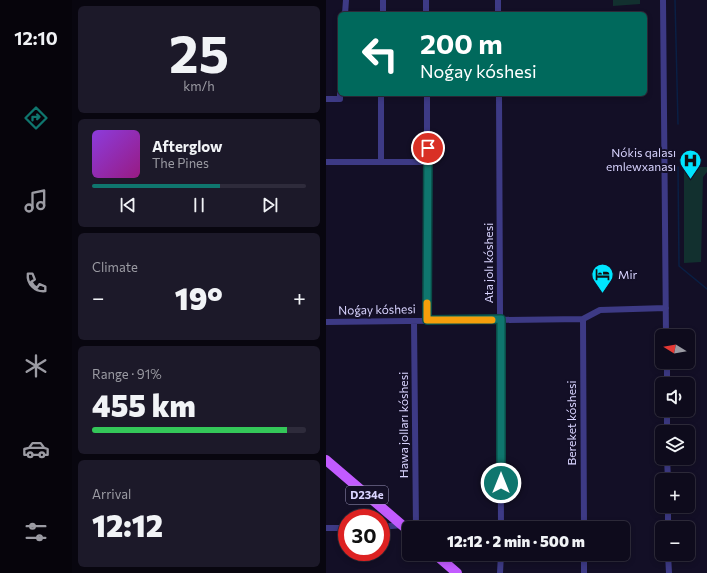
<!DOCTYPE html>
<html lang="en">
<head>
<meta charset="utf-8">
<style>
  body { margin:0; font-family:Commissioner,sans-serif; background:#1c1929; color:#f1f3f6; height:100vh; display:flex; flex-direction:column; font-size:15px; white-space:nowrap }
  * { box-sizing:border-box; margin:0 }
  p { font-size:13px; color:#9b9ba3 }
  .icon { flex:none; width:22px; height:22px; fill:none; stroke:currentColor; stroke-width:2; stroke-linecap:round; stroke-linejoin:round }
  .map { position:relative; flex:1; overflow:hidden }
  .side { display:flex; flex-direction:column; gap:6px; padding:6px; background:#08060f; width:254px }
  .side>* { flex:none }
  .top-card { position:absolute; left:12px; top:12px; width:309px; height:84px; border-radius:6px; box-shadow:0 2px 6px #0003,0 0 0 1px #2e2b3b; background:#00695c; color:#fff; overflow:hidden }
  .needle { width:26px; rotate:281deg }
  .controls { position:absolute; left:329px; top:329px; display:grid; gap:8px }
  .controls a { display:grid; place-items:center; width:40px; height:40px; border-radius:6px; background:#0e0b1c; box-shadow:0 2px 6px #0003,0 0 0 1px #2e2b3b; font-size:20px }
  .speed { position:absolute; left:12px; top:509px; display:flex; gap:8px; font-size:20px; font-weight:700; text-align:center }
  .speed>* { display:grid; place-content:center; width:52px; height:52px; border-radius:50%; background:#0e0b1c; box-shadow:0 2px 6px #0003,0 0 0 1px #2e2b3b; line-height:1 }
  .speed .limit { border:6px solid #d22; background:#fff; color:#111 }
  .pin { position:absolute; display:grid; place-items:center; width:34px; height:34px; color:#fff; margin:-17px; border:2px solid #fff; border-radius:50%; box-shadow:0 1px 4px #0007 }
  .me { position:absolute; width:44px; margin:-22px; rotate:0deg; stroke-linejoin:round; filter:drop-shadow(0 0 3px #0008) }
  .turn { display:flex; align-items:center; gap:14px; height:84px; padding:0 16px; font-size:18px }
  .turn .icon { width:52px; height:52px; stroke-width:2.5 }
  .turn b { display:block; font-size:28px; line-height:34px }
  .big { font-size:30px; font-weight:800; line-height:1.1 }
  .side .card { flex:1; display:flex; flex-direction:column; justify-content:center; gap:6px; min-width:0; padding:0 14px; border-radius:6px; background:#1c1929 }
  .side .dial { align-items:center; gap:0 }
  .dial b { font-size:52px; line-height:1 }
  .song { display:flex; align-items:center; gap:12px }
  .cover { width:48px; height:48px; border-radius:6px; background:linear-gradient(135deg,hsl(270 70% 55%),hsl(310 70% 35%)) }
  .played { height:4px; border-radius:2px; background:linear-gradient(90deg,#0f766e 60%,#2e2b3b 60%) }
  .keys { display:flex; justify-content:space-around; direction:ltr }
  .heat { display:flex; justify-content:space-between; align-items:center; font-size:22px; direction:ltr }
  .charge { height:6px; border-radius:3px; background:linear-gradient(90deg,#34c759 91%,#2e2b3b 0) }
  .trip { position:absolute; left:76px; top:521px; width:228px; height:40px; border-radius:6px; background:#0e0b1c; box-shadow:0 2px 6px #0003,0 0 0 1px #2e2b3b; font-weight:800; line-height:40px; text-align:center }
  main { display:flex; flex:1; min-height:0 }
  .menu { display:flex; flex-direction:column; width:72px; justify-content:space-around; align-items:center; background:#06040b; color:#9b9ba3 }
  .menu .icon { width:28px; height:28px }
  .menu .current { color:#0f766e }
  .menu b { font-size:18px; color:#f1f3f6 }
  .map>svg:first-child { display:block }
  .green { fill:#12302f }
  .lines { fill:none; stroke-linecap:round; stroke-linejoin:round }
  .stream { stroke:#0a1f44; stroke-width:1.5 }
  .minor { stroke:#3d3a85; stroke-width:6 }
  .primary { stroke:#c25bff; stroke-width:10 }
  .route-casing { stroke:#0a4d48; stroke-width:10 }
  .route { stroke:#0f766e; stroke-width:7 }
  .slow { stroke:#f59e0b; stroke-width:7 }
  .labels { text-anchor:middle; stroke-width:4; stroke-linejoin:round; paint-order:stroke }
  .shield { fill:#130f26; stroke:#9e99be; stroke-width:1 }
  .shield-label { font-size:11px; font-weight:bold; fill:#d9d4ff }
  .poi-label { font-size:12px; fill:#d9d4ff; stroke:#130f26; text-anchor:end }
  .street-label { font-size:12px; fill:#d9d4ff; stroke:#130f26 }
</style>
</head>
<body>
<main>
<nav class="menu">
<b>12:10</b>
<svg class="icon current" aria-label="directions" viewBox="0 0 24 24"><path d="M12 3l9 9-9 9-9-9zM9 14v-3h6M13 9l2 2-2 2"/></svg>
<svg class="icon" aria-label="music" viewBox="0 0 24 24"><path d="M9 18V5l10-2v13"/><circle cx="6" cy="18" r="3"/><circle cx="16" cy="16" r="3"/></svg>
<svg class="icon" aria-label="phone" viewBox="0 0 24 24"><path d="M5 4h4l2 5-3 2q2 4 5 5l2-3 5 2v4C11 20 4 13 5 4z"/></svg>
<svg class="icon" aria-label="climate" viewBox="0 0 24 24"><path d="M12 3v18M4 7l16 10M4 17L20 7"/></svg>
<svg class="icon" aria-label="car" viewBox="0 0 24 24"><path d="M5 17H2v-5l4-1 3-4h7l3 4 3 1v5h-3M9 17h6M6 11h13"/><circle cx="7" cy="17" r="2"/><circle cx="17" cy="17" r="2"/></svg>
<svg class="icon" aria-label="filters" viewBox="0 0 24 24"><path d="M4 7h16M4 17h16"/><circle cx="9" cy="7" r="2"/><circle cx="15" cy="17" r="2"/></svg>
</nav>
<section class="side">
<div class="card dial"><b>25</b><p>km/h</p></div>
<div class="card">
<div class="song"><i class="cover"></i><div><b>Afterglow</b><p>The Pines</p></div></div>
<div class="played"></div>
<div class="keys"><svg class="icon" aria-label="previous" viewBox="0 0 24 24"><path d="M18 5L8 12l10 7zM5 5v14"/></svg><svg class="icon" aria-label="pause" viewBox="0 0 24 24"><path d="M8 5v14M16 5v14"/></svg><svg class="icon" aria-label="next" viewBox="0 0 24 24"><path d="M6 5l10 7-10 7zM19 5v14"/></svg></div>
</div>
<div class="card"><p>Climate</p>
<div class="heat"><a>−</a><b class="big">19°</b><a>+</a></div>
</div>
<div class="card"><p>Range · 91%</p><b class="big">455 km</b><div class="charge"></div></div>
<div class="card"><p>Arrival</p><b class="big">12:12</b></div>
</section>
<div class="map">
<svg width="381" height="573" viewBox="0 0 381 573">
  <rect width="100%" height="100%" fill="#130f26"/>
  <!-- green -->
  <path class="green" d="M287 0H314V4L287 6Z
    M358 167H381V172L377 177 375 262 358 263Z"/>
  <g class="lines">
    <!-- stream -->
    <path class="stream" d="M349 0 352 124
      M352 167 353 266 381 289"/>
    <!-- minor -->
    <path class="minor" d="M100 0V14
      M172 0V14
      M337 0 340 336
      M19 14 20 0
      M57 14V0
      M101 94V320
      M173 94 175 528
      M0 99H14V94
      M0 162H102
      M55 162V94
      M257 319 258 528
      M88 321 90 528
      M0 322 257 319 274 310 340 308
      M341 362V384
      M341 410V432
      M341 458 342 480
      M342 506V528
      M55 527 76 525
      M0 528H21
      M258 554V573
      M342 554 343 573
      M174 573 175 554"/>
    <!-- primary -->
    <path class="primary" d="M0 460 83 531
      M109 554 131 573"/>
  </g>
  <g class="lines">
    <defs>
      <path id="route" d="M102 148 101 320 175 319V483"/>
    </defs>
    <!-- route casing -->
    <use href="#route" class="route-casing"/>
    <!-- route -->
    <use href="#route" class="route"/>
    <!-- slow -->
    <path class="slow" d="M101 303V320H166"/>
  </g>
  <!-- icons -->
  <defs>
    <symbol id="hospital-pin" viewBox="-11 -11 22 30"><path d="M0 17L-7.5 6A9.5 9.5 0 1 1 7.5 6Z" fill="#00e5ff" stroke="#130f26"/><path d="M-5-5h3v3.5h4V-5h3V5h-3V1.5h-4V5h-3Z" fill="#111"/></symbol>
    <symbol id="hotel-pin" viewBox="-11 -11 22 30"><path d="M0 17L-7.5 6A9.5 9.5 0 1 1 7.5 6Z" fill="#00e5ff" stroke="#130f26"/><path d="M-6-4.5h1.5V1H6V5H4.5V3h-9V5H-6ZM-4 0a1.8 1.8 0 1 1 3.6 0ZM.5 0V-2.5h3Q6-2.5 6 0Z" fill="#111"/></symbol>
  </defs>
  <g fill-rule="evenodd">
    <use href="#hospital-pin" x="352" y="148" width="25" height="34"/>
    <use href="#hotel-pin" x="264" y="262" width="25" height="34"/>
  </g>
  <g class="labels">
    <!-- shield labels -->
    <rect class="shield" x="20" y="486" width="42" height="18" rx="3"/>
    <g class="shield-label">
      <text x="41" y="499">D234e</text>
    </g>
    <!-- poi labels -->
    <g class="poi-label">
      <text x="350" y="157">Nókis qalası<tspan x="350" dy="14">emlewxanası</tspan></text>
      <text x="292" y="279" text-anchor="start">Mir</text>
    </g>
    <!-- street labels -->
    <g class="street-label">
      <text transform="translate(163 263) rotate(-90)" y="4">Ata jolı kóshesi</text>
      <text transform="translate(51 310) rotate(-1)" y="4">Noǵay kóshesi</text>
      <text transform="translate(246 423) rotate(-90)" y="4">Bereket kóshesi</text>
      <text transform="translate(78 425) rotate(-90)" y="4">Hawa jolları kóshesi</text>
    </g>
  </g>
</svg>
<div class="controls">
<a><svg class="needle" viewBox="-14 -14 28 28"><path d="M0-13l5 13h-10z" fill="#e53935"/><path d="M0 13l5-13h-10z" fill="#9b9ba3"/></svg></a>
<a><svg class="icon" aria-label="sound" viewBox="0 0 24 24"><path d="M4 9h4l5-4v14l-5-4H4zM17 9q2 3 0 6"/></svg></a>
<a><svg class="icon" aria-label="layers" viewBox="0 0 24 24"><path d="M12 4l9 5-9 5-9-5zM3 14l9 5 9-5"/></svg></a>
<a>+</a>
<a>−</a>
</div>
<div class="speed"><div class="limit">30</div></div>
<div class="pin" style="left:102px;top:148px;background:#d93025"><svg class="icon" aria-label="arrive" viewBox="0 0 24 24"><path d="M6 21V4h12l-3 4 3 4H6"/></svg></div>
<svg class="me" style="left:175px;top:483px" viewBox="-20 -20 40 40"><circle r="17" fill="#0f766e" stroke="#fff" stroke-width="3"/><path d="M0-11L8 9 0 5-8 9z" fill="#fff"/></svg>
<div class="trip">12:12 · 2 min · 500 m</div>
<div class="top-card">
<div class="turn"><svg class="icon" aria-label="left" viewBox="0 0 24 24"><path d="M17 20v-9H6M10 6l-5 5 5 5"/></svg><div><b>200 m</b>Noǵay kóshesi</div></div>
</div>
</div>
</main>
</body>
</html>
